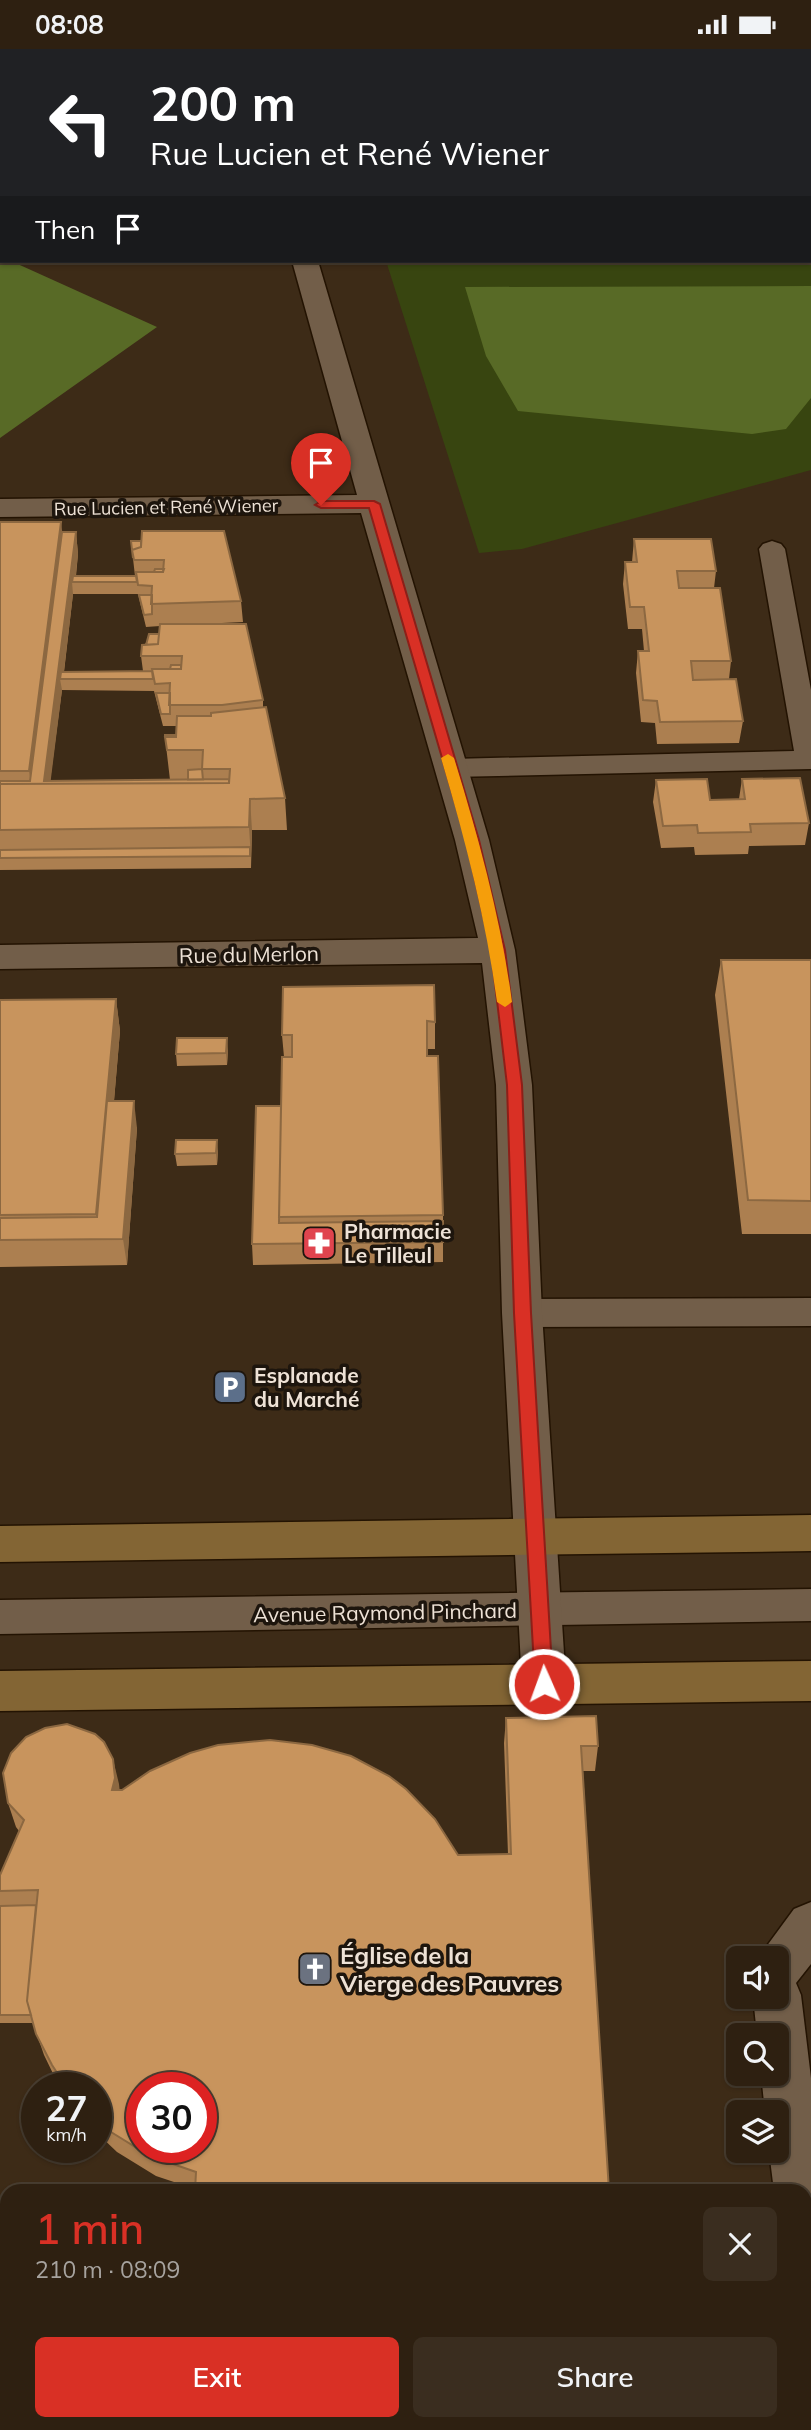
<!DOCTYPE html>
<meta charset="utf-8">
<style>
body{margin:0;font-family:Mulish,sans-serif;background:#3a2d1f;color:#f1f3f6;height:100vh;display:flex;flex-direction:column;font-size:26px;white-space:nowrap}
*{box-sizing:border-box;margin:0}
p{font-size:23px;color:#a7a39f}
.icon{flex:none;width:38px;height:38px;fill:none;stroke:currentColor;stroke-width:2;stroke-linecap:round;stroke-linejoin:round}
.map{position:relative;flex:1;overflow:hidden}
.side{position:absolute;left:0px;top:2135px;width:812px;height:247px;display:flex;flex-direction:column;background:#2e2011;border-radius:21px 21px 0 0;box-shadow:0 2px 5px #0004,0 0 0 2px #493e31}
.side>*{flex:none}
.banner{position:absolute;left:0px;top:0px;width:812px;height:214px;box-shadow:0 2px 5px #0004,0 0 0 2px #493e31;background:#202124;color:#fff;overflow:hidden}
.buttons{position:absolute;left:726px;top:1897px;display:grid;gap:14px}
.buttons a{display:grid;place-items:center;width:63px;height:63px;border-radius:10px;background:#2e2011;box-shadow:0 2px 5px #0004,0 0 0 2px #493e31;font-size:35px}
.speed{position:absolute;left:21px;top:2023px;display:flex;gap:14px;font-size:35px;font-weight:700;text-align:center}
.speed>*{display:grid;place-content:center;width:91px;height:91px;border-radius:50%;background:#2e2011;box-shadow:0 2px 5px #0004,0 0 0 2px #493e31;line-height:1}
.speed small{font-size:18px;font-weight:400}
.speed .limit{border:10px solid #d22;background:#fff;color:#111}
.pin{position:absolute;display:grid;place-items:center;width:60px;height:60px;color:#fff;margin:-72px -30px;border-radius:50% 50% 50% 0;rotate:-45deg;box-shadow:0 0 7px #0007}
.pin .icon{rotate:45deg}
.me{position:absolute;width:77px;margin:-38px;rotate:358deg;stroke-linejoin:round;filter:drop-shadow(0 0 5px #0008)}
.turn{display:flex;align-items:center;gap:24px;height:147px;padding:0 35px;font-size:32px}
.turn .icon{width:91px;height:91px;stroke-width:2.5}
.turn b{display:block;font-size:49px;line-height:60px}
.then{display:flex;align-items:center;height:66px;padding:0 35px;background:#0003;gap:14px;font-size:26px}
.round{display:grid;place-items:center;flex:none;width:74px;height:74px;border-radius:10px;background:#3a2d1f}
.summary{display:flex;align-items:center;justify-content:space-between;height:119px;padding:0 35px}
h1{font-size:42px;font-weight:600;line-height:52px;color:#d93025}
.cta{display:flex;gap:14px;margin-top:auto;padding:14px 35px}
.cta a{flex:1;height:80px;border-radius:10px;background:#d93025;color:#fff;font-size:28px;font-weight:600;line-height:80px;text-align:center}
.cta a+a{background:#3a2d1f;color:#f1f3f6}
.status{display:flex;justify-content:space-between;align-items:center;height:49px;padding:0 35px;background:#2e2011;direction:ltr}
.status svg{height:19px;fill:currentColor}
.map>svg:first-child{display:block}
.green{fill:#384510}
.forest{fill:#586a26}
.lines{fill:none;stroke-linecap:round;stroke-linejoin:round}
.lane-casing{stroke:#231302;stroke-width:3}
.street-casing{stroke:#231302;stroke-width:3}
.secondary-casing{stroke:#231302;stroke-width:3}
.lane{fill:#725e49;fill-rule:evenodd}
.street{fill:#725e49;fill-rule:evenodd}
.secondary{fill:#836534;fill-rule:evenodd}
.wall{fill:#ac7f50;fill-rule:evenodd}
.shaded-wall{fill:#8c6841}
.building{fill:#c8945d;stroke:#8c6841;stroke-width:2;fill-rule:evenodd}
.route{fill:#d93025;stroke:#8d1f18;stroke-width:2}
.slow{fill:#f59e0b}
.labels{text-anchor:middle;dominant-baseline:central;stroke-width:7;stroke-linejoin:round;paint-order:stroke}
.far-street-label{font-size:18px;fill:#eee2d6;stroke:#1d150d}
.street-label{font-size:21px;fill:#eee2d6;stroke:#1d150d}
.poi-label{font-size:21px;font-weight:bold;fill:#eee2d6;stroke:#1d150d;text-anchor:start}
.near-poi-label{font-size:24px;font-weight:bold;fill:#eee2d6;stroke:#1d150d;text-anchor:start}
</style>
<div class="status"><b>08:08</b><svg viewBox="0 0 49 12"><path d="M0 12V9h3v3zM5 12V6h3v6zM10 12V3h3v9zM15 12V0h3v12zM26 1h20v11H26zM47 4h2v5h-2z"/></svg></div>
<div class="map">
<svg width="811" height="2381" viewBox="0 0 811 2381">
<rect width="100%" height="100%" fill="#3d2b17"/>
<path class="green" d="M811,213V421L522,500L479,504L387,215Z"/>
<path class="forest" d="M0,207L2,212H11L157,278L0,389Z
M811,237V349L786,380L752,385L518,362L486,307L465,238Z"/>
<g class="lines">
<g class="lane-casing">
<path id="lane" d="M772,492L781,495L785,500L811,641V720L451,728L441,726L437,719L441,712L451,710L794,702L759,500L763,495Z
M811,1249V1277L522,1278L510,1274L505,1264L510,1254L522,1250Z
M811,1540V1572L0,1585V1551Z"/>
</g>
<g class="street-casing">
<path id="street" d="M233,0H257V2H234Z
M292,212H318L489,791L515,901L532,1036L542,1264L566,1635L560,1649L544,1655L528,1649L522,1635L502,1264L496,1036L482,914L0,920V896L478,889L455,791L361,464L0,468V450L357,446Z
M811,1853V1915L796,1934L801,1946L811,2029V2162L805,2165V2142H774L769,2102H777V2063H765L761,2025H777V1986H757L753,1948H777V1909H758L794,1860Z
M805,2174L811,2177V2281L805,2279Z"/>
</g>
<g class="secondary-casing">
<path id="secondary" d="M811,1466V1502L0,1513V1477Z
M811,1612V1652L0,1662V1622Z"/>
</g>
<use href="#lane" class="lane"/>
<use href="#street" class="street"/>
<use href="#secondary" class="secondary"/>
</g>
<path class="wall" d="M811,1V61H810V2Z
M810,106H811V164H810Z
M0,473L62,483H76L78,505L76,527H135L131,492L241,552L243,573L201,575L263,651V658L285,749L287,781H252L251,819L0,821ZM73,545H138L146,578L160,577L159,585L146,596L141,607L143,622L64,623ZM62,641L154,642L163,677H176V686L165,688L170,731L50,732Z
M634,490L716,522L714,539L731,612L729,630L743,672L739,694L657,695L655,674L641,673L636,624L638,602H644L642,580H628L623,535L625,513H632Z
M742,730L809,774L805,796L749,797L748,805L695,806L694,798L661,799L653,753L656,731L710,751L739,750Z
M721,911H811V1185H742L715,946Z
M283,938L435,973V1000H427L443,1166V1213L253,1216L252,1195L281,1057L284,1008L282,986Z
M116,950L120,982L114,1052L137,1079L127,1216L0,1218V951Z
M228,1001L227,1016L177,1017L176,1005Z
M218,1102L217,1116L177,1117L175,1105Z
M506,1669L598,1697L595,1722H583L609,2142L195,2140L156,2127L117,2103L96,2083V2039H60L44,2006L33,1974H0V1826L19,1782L16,1778L8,1754L119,1735V1741L458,1806L508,1805L504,1694Z"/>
<path class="shaded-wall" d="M61,473L65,505L33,745L29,722Z
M76,483L78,505L75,533H72L73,545L63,630H60L62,641L49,745L44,732Z
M250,750L252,781L251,810L249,778Z
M116,950L120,982L102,1190H101L96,1165Z
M227,989L228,1001L227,1016L226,1004Z
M134,1052L137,1079L127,1216L123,1190Z
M217,1091L218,1102L217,1116L216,1104Z
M113,1710L119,1735L121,1754L112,1741Z
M115,2375H122V2381H114Z"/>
<path class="building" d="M811,1V23H810V2H798Z
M810,112H811L810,136Z
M0,473H61L29,722H0Z
M142,482H224L241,552L151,555L152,537L138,536L136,523H163L164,511H134L132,501L141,498Z
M62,483H76L44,732L229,730V734L0,735V732H30Z
M634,490H711L716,522H677L679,539H720L731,612H691L693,631L736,630L743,672L660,673L657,652L643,651L638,602H649L644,558H630L625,513H637Z
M131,492H141V498L132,501L133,509Z
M155,520H164L163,523H154Z
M73,527H136L137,533H72Z
M139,546H152V565L144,566Z
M160,575H246L263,651L222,656H169L170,634L155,635L152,620H181L182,607H141L142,596L158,595Z
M149,585H159L158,595L146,596Z
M171,616H181V620H170Z
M152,622L153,630H60L61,623Z
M156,644H170V665H161Z
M266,658L285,749L250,750L249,778L0,781V735L229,734L230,720H202L203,701H167L165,688H176L177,667H211V664Z
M165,686H176V688H165Z
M202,720L203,731H188V721Z
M800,729L809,774L750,775L751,783L698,784L697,776L663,777L656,731L707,730L710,751L745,750L742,730Z
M250,798V807L0,809V801Z
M721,911H811V1152L748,1151Z
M434,936L435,973L427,972V1007H438L443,1166L279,1168L282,1008H292V986H282L283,938Z
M116,950L96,1165L0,1166V951Z
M177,989H227L226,1004L176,1005Z
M107,1052H134L123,1190L0,1191V1169L97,1168Z
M256,1057H281L279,1174L443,1172V1193L252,1195Z
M176,1091H217L216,1104L175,1105Z
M596,1667L598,1697H581L609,2142H195L196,2123L150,2107L111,2083L96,2069V2039H67L52,2016L36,1985L27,1952L38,1841L0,1842V1826L24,1771L8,1754L3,1724L11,1704L26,1688L45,1679L67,1675L95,1685L104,1693L113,1710L115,1729L112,1741H122L150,1722L190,1704L218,1696L270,1691L312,1696L351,1707L389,1727L406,1740L435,1770L458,1806L511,1805L506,1669ZM142,2039H201V2098H142Z
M36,1856L27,1952L31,1966H0V1857Z
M0,2164H7V2375H115L114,2381H0Z"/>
<path class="route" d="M374,452L380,455L479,791L505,901L522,1036L531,1264L553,1635L550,1641L544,1643L537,1641L535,1635L514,1264L507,1036L491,901L466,791L369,459H321L315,456L321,452Z"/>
<path class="slow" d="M448,705L454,709C479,790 501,870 512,953L505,958L497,953C486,870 465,790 441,709Z"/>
<defs>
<g id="pharmacy-square" transform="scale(1.75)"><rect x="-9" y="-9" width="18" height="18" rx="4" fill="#e0444e" stroke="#1d150d"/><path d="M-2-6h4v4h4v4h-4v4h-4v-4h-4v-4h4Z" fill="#fff"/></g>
<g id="parking-square" transform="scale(1.75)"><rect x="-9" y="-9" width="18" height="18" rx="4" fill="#5c6f8a" stroke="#1d150d"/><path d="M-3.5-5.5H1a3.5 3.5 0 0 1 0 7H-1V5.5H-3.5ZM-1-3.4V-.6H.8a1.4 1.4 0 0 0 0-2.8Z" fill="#fff"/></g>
<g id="church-square" transform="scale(1.75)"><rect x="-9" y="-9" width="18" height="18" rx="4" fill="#6b7280" stroke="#1d150d"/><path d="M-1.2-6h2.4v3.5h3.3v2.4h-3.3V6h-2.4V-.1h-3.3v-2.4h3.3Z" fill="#fff"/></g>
</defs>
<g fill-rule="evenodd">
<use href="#pharmacy-square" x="319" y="1194"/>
<use href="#parking-square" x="230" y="1338"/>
<use href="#church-square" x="315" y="1920"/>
</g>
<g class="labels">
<g class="far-street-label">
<text transform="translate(166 458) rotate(-1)">Rue Lucien et René Wiener</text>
</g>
<g class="street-label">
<text transform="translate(249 905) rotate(-1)">Rue du Merlon</text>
<text transform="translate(385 1563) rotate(-1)">Avenue Raymond Pinchard</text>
</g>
<g class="poi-label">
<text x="344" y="1182">Pharmacie<tspan x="344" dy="24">Le Tilleul</tspan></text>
<text x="254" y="1326">Esplanade<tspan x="254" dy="24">du Marché</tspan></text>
</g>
<g class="near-poi-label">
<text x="340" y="1906">Église de la<tspan x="340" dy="28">Vierge des Pauvres</tspan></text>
</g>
</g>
</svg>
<div class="buttons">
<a><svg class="icon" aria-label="sound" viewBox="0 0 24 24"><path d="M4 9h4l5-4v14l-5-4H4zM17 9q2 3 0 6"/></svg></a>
<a><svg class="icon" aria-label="search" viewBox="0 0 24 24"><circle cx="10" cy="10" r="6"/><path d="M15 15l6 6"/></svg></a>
<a><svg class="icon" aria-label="layers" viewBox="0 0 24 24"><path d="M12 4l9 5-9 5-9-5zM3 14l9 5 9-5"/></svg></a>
</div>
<div class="speed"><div>27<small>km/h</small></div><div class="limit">30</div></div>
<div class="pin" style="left:321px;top:456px;background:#d93025"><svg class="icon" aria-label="arrive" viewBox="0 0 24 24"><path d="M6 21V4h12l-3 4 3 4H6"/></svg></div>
<svg class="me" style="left:544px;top:1635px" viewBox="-20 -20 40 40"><circle r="17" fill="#d93025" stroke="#fff" stroke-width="3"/><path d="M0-11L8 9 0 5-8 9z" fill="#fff"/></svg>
<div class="banner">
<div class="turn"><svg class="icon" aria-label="left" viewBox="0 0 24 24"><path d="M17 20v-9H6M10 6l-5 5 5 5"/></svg><div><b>200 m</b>Rue Lucien et René Wiener</div></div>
<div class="then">Then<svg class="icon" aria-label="arrive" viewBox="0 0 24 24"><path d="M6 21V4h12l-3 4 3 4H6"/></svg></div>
</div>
<section class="side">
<div class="summary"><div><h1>1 min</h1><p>210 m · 08:09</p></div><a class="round"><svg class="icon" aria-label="close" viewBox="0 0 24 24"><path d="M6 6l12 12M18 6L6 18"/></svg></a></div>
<div class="cta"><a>Exit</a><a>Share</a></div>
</section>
</div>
